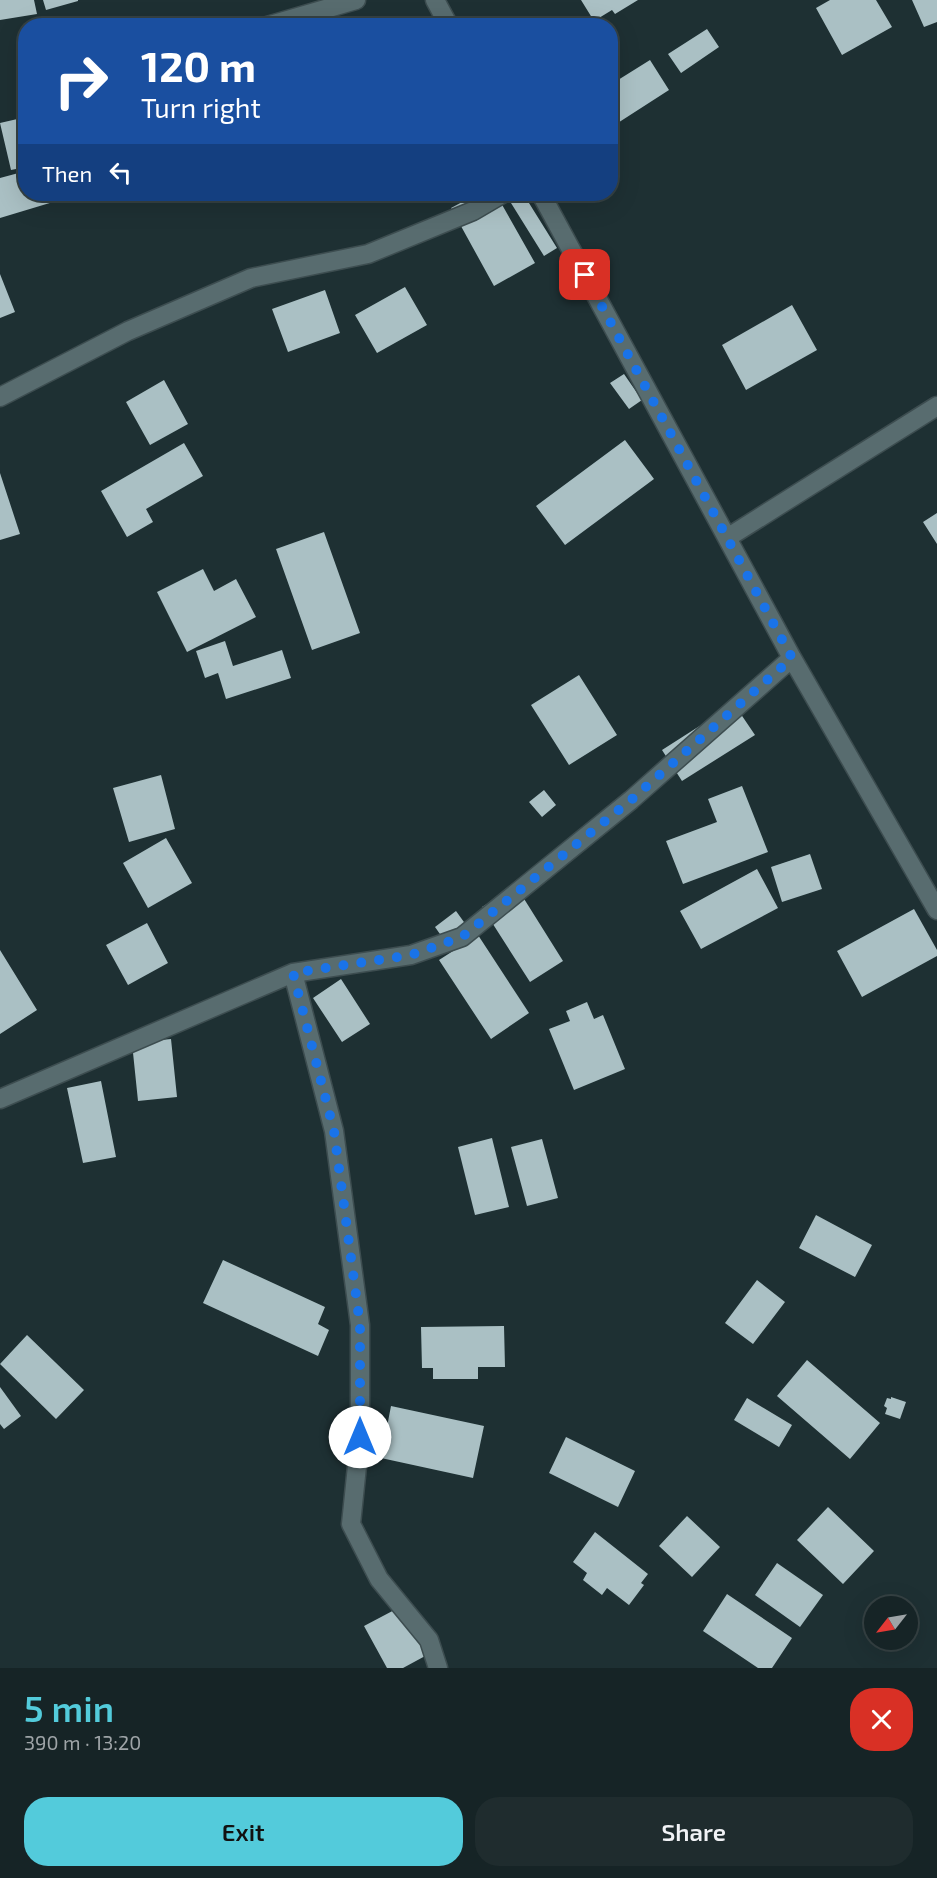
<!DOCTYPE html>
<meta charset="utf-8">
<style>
body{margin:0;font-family:"Exo 2",sans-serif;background:#1f2c2e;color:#f1f3f6;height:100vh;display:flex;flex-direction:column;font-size:22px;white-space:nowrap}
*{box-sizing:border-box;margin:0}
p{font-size:20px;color:#9ea4a7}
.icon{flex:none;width:33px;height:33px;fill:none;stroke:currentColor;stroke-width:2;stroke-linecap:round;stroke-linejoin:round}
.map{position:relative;height:1668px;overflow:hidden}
.details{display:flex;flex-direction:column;background:#162426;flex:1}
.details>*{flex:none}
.guide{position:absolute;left:18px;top:18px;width:600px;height:183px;border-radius:24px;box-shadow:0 6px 24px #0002,0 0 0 2px #354143;background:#1a4fa0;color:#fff;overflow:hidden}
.needle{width:39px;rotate:239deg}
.tools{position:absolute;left:864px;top:1596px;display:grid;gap:12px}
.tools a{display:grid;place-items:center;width:54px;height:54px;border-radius:50%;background:#162426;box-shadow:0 6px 24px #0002,0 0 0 2px #354143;font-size:30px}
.pin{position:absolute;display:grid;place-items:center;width:51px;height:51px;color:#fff;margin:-26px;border-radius:12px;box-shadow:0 3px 9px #0006}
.me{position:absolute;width:66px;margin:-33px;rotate:0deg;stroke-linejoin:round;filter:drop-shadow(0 0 4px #0008)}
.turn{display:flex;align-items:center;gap:21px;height:126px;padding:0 24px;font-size:27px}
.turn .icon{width:78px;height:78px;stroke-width:2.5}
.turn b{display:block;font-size:42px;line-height:51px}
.then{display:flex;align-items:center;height:57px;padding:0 24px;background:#0003;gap:12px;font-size:22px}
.round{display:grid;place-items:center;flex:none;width:63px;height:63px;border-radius:24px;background:#1f2c2e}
.headline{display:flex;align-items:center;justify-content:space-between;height:102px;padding:0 24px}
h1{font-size:36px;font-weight:600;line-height:45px;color:#53cbdb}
.button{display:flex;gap:12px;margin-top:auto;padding:12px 24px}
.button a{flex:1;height:69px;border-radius:24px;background:#53cbdb;color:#111;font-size:24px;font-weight:600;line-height:69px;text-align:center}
.button a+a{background:#1f2c2e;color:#f1f3f6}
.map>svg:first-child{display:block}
.building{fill:#aac0c4}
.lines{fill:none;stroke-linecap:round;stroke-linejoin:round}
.minor-casing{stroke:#3d4d50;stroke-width:21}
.minor{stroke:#586c6f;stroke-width:18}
.route{stroke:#1a73e8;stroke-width:10;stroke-dasharray:0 18}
</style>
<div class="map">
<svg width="937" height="1668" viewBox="0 0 937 1668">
<rect width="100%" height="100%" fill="#1e3033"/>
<path class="building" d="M0,0H34L37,14L0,20Z
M43,0H78V1L46,10Z
M581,0H638L615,14L612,10L594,21Z
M830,0H876L892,27L842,55L816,8Z
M912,0H937V22L924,27Z
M707,29L719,47L681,73L668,54Z
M650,60L669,90L610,128V85Z
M26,117V167L11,170L0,123Z
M26,171V194H61L63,199L0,218V178Z
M477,194H496L535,263L494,286L451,208Z
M524,195L557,248L544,256L511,203Z
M0,274L15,312L0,318Z
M405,287L427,325L377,353L355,315Z
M325,290L340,333L288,352L272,309Z
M792,305L817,350L746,390L722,345Z
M624,374L642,400L629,409L610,383Z
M164,380L188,424L150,445L126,402Z
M625,440L654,479L565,545L536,506Z
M184,443L203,476L146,509L153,522L127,537L101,491Z
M0,473L20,534L0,540Z
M937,513V544L923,522Z
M324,532L360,633L312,650L276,549Z
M203,569L214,591L236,579L256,617L187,652L157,592Z
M225,641L233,666L282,650L291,678L226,699L218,673L205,678L196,651Z
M579,675L617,735L569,765L531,705Z
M734,704L755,735L682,781L662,750Z
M161,775L175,829L129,842L113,788Z
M742,786L768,852L683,884L666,841L717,822L708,799Z
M544,790L556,805L542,817L529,802Z
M166,838L192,883L148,908L123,863Z
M810,854L822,889L782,902L771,867Z
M757,869L778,908L701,949L680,911Z
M516,886L563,961L530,982L482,907Z
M914,909L937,950V956L862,997L837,951Z
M456,911L469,929L447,944L435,927Z
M147,923L168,963L128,985L106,945Z
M478,935L529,1013L491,1039L439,960Z
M0,950L37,1010L0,1034Z
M341,979L370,1024L342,1042L313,998Z
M587,1002L594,1019L603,1015L625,1069L574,1090L549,1029L570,1021L566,1011Z
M171,1039L177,1097L138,1101L132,1043Z
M101,1081L116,1157L83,1163L67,1088Z
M492,1138L509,1207L475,1215L458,1147Z
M542,1139L558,1198L527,1206L511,1147Z
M816,1215L872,1245L855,1277L799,1248Z
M223,1260L325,1307L318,1324L329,1330L318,1356L203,1303Z
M757,1280L785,1302L753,1344L725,1323Z
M504,1326L505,1367H478V1379H433V1368H422L421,1327Z
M27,1335L84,1390L56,1419L0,1364Z
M807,1360L880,1423L850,1459L777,1396Z
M0,1387L21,1416L4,1429L0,1424Z
M891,1397L906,1402L900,1419L885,1414L887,1408L884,1406L887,1398L891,1399Z
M747,1398L792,1425L779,1447L734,1420Z
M391,1406L484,1426L473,1478L381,1458Z
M566,1437L635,1471L618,1507L549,1473Z
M828,1507L874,1551L843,1584L797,1540Z
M687,1516L720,1547L692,1577L659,1546Z
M595,1532L648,1574L641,1583L644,1585L629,1605L607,1588L602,1595L583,1580L587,1573L573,1562Z
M777,1563L823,1595L800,1627L755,1595Z
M727,1594L792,1638L772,1668H758L703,1631Z
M400,1607L427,1655L403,1668H387L364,1626Z"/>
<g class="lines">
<g class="minor-casing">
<path id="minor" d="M435,0L449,26
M267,26L356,0
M541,194L792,658L937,910
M0,397L128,331L251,278L368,254L473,211L502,194
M727,538L937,406
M293,973L334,1131L360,1325V1437L351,1524L379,1579L429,1640L438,1668
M0,1099L293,973L411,955L462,937L631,800L792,658"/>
</g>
<use href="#minor" class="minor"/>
</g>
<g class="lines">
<path class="route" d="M360,1437V1325L334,1131L293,973L411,955L462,937L631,800L792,658L585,275"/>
</g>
</svg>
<div class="tools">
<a><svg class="needle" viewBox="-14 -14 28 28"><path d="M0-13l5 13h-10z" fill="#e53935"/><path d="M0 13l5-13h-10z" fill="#9ea4a7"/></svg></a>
</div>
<div class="pin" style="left:585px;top:275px;background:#d93025"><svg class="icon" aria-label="arrive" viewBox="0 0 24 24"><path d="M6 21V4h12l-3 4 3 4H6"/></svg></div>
<svg class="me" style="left:360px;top:1437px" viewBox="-20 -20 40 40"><circle r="19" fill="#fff"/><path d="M0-13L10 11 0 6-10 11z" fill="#1a73e8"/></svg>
<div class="guide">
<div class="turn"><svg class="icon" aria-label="right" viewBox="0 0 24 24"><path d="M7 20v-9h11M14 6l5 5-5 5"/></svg><div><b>120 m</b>Turn right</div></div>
<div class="then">Then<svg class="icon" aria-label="left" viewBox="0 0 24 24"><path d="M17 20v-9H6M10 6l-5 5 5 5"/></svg></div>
</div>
</div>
<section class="details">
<div class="headline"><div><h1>5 min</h1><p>390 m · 13:20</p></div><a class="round" style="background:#d93025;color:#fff"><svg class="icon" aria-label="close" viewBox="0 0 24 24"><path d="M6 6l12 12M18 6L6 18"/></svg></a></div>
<div class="button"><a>Exit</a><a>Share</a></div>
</section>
